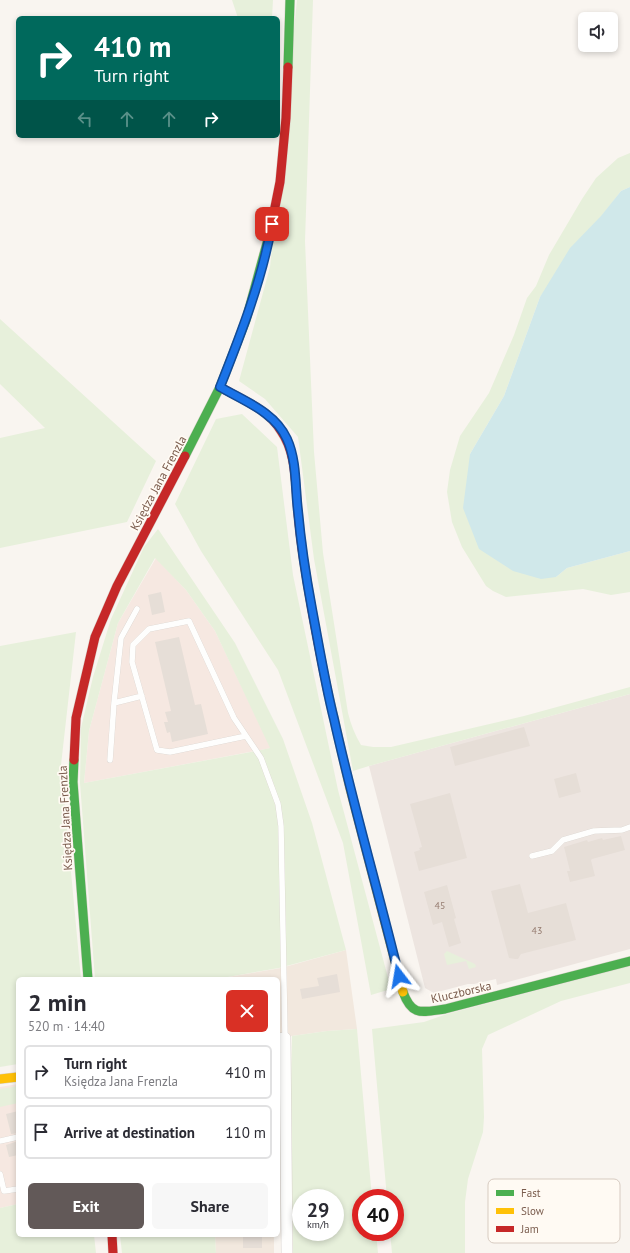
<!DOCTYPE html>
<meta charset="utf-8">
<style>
body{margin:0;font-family:"PT Sans",sans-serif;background:#f7f7f7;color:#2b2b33;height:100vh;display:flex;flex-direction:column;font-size:15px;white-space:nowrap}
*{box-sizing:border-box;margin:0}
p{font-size:13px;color:#7c7c81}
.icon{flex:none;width:22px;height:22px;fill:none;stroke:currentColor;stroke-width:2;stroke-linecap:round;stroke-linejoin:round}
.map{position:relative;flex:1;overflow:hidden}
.details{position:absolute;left:16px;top:977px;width:264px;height:260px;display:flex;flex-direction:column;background:#fff;border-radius:6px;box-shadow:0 2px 6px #0003}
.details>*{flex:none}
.hud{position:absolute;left:16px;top:16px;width:264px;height:122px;border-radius:6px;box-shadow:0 2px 6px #0003;background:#00695c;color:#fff;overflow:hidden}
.buttons{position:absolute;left:578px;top:12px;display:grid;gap:8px}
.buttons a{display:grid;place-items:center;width:40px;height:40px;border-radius:6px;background:#fff;box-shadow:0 2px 6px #0003;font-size:20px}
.speed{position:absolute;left:292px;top:1189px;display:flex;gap:8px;font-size:20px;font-weight:700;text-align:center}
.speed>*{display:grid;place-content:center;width:52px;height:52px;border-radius:50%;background:#fff;box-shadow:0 2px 6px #0003;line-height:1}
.speed small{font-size:10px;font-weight:400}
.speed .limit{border:6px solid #d22;background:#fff;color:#111}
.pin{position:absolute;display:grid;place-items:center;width:34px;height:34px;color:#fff;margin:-17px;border-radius:8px;box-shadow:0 2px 6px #0006}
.me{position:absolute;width:44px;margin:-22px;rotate:346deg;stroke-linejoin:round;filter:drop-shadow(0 0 3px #0008)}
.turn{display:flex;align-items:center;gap:14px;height:84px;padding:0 12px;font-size:18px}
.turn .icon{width:52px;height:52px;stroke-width:2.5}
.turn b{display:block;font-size:28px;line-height:34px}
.lanes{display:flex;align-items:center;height:38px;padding:0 12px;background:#0003;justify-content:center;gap:20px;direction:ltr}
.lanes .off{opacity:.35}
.round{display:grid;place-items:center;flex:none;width:42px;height:42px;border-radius:6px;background:#f7f7f7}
.head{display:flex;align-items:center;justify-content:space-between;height:68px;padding:0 12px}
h1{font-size:24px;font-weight:700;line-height:30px}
.primary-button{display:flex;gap:8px;margin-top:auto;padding:8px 12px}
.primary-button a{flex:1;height:46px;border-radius:6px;background:#625958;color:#fff;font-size:16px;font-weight:700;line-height:46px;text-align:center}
.primary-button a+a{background:#f7f7f7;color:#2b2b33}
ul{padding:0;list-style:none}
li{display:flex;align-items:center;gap:12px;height:54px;margin:0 8px 6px;padding:0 4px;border:2px solid #e1e1e2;border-radius:6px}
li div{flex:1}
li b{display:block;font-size:15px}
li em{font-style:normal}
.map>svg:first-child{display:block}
.residential{fill:#f2e8de}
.commercial{fill:#f6e8e1}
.industrial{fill:#ede5e0}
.green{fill:#e7f0db;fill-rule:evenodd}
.water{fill:#d0e8ea}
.building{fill:#e6ded7}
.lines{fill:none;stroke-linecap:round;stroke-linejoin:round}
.lane-casing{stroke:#d7d1cb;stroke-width:6}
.street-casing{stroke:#d7d1cb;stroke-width:12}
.fast-casing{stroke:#d9d2cb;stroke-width:10}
.slow-casing{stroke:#d9d2cb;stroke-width:10}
.jam-casing{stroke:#d9d2cb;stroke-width:10}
.lane{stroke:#fefefd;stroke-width:5.5}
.street{stroke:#fefefd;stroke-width:11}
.fast{stroke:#4caf50;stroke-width:9}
.slow{stroke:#ffc107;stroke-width:9}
.jam{stroke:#c62828;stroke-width:9}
.route-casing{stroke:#114b97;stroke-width:10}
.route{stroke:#1a73e8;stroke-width:7}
.labels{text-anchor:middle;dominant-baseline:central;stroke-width:3.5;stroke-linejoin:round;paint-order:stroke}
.number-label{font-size:10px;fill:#977e72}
.street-label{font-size:12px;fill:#7a5c4d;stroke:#fffaf3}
.key{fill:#fffaf3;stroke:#d7cbc1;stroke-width:1}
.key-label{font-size:11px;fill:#7a5c4d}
</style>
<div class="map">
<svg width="630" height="1253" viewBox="0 0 630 1253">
<rect width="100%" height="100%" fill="#f9f5f0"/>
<path class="residential" d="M346,950L357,1029L327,1031L292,1036L281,1034L278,1120V979H216L281,968Z
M215,1235H274V1253H216Z"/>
<path class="commercial" d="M156,558L186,590L215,631L271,748L84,783L89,731L118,623Z
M18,1084V1204L0,1208V1087Z"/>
<path class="industrial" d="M630,694V949L497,985L496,979L474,984H468L434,993L425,988L369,766Z"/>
<path class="green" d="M232,0H273L272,18H238Z
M297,0H313L305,241L314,452L323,553L348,713C351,725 355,735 361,745L373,747H391L524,716L630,687V694L369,766L353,771L314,559L298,437L265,399L239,381L270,267Z
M630,153V187L621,191L540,297L504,396L470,454L556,577L567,568L630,551V592L611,595L583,589L506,597L493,591L486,586L462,547L452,522L447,492L450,470L460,436L489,393L514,335L527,298L536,286L549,255L582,199L596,178L618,158Z
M0,319L156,461L127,522L0,548V438L45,428L0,384Z
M242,414L277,447L293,575L338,790L391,989L371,995L343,843L278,670L201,551L175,504L216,419Z
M158,529L235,643L283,739L312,823L346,950L279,968L216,979H95L80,783L81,728L93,677L111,619L144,547ZM155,558L186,590L215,631L270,748L256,751L84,783L89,731L118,623Z
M76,632L61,765L81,979H18V1064L0,1067V646Z
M447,951L475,964L476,967L469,969L466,961L447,965L444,954Z
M630,966V983L561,1001L488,1035L482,1049L484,1117L483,1132L468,1179L465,1202V1253H392L390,1232H395V1198H387L372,1029L424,1022L447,1014Z
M357,1029L372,1198H361V1232H376L378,1253H291L290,1145L292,1036L327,1031ZM301,1198H335V1232H301Z
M18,1086V1103L0,1107V1089Z
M18,1204V1235H94L96,1253H0V1208Z
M120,1235H215L216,1253H122Z"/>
<path class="water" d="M630,187V551L567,568L556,577L541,579L513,571L479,549L463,508L470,454L504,396L540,297L570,248L601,216L621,191Z"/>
<path class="building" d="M161,592L165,612L152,615L148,595Z
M179,637L195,705L201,704L208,734L172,742L170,732L167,733L164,722H168L165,712L171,711L155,642Z
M524,727L530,746L455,766L450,747Z
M576,773L581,792L559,798L554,779Z
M450,793L467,858L419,871L414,852L420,850L419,848L422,847L410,804Z
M621,836L625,850L592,859L591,860L595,876L570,882L567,871H570L564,847L587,840L588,842L602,838L603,840Z
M520,884L528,913L566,903L576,940L521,954L518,959H515L509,958L491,891Z
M447,885L456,918L454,919L461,943L449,947L442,922L433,925L424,892Z
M337,974L340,992L302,999L300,989L319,986L317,978Z
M18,1111V1133L11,1134L6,1114Z
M18,1141V1155L9,1157L6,1145Z
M243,1235H262V1248H243Z"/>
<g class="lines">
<g class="lane-casing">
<path id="lane" d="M114,703L142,696
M246,736L170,752L157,750L132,662L133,645L149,629L189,621L234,718L261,758L278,804L281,826L285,1038
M110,760L114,703L121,638L137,609
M532,856L552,851L563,840L594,831L622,830L630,827
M0,1141L18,1137
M0,1174L4,1191L18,1189"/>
</g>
<g class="street-casing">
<path id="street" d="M278,1039L285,1038L287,1253"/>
</g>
<g class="fast-casing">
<path id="fast" d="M288,67L290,0
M185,456L220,387L246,320L270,232
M74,760L73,782L88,979
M403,992C412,1017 422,1012 445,1009L630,961"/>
</g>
<g class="slow-casing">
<path id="slow" d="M328,693L350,788L403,992
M0,1079L18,1077"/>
</g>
<g class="jam-casing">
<path id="jam" d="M270,232L280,182L286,118L288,67
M220,387C241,399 268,409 281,431C295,451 295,477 297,501C298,517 300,533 302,549C309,597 318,645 328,693
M74,760L76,718L95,637L117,586L185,456
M112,1235L113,1253"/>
</g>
<use href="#lane" class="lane"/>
<use href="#street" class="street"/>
<use href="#fast" class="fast"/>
<use href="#slow" class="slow"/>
<use href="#jam" class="jam"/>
</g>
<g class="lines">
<g class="route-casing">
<path id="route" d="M272,224C262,280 241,334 220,387C244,401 275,412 287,439C297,461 295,488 298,511C301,544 306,577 312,609C319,646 325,683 334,719C353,805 378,890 399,976"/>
</g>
<use href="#route" class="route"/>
</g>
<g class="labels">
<g class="number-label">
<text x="440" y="905">45</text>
<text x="537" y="930">43</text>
</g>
<g class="street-label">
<text transform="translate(158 483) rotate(-62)">Księdza Jana Frenzla</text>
<text transform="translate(65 818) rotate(-93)">Księdza Jana Frenzla</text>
<text transform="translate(461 992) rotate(-13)">Kluczborska</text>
</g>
</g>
<rect x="488" y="1179" width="132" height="64" rx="6" class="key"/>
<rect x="496" y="1190" width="18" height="6" fill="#4caf50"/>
<rect x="496" y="1208" width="18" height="6" fill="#ffc107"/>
<rect x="496" y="1226" width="18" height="6" fill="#c62828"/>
<g class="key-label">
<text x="521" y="1197">Fast</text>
<text x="521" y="1215">Slow</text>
<text x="521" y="1233">Jam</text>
</g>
</svg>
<div class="buttons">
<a><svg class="icon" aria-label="sound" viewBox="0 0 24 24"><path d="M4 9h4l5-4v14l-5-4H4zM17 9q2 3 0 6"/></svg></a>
</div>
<div class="speed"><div>29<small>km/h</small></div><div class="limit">40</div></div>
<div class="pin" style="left:272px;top:224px;background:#d93025"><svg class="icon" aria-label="arrive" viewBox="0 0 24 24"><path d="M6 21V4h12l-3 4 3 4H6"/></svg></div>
<svg class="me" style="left:399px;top:976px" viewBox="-20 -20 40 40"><path d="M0-17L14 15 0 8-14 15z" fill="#1a73e8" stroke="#fff" stroke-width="4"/></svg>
<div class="hud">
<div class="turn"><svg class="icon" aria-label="right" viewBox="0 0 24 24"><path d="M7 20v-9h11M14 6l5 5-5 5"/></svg><div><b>410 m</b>Turn right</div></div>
<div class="lanes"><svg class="icon off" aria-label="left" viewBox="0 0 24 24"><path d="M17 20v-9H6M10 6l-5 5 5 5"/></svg><svg class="icon off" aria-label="ahead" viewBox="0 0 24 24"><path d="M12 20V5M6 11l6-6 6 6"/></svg><svg class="icon off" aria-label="ahead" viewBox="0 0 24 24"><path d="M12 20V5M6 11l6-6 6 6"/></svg><svg class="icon" aria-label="right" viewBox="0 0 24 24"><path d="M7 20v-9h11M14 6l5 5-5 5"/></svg></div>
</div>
<section class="details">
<div class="head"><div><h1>2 min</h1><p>520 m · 14:40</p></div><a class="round" style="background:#d93025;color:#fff"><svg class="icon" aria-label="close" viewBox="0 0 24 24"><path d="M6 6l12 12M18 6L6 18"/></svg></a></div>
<ul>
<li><svg class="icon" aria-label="right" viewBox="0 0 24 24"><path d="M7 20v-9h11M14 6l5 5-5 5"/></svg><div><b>Turn right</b><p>Księdza Jana Frenzla</p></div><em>410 m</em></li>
<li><svg class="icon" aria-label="arrive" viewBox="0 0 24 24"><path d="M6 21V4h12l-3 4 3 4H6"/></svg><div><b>Arrive at destination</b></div><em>110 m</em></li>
</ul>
<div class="primary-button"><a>Exit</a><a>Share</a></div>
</section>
</div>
